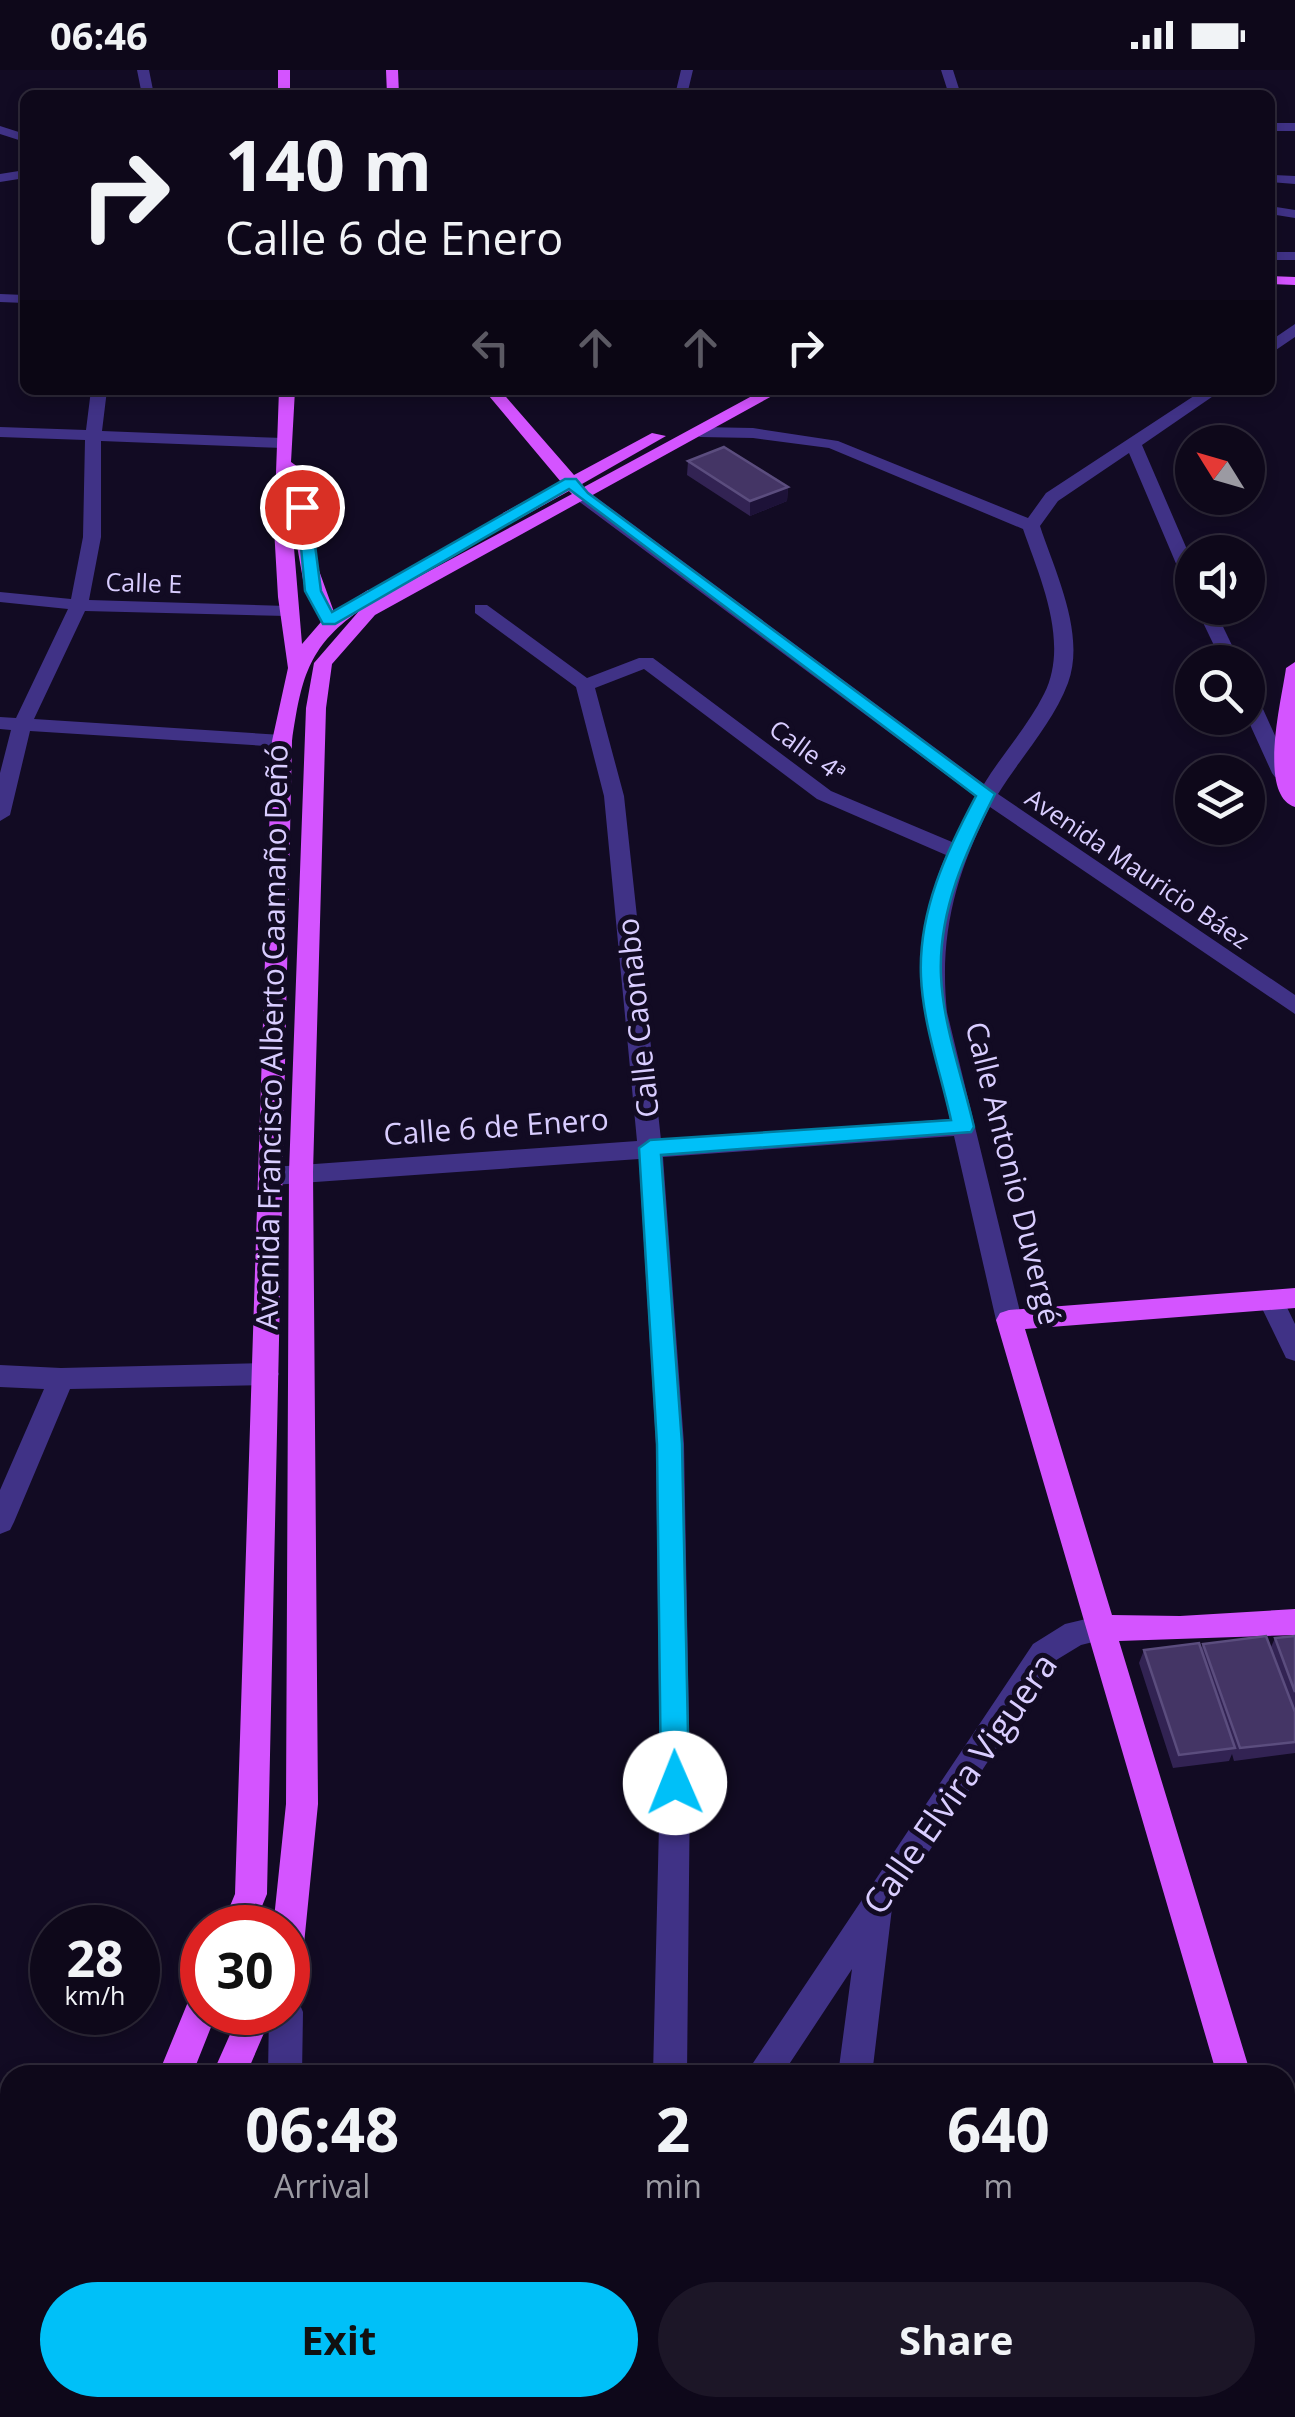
<!DOCTYPE html>
<meta charset="utf-8">
<style>
body{margin:0;font-family:"Open Sans",sans-serif;background:#1c1627;color:#f1f3f6;height:100vh;display:flex;flex-direction:column;font-size:38px;white-space:nowrap}
*{box-sizing:border-box;margin:0}
p{font-size:32px;color:#9b9aa2}
.icon{flex:none;width:55px;height:55px;fill:none;stroke:currentColor;stroke-width:2;stroke-linecap:round;stroke-linejoin:round}
.map{position:relative;flex:1;overflow:hidden}
.drawer{position:absolute;left:0px;top:1995px;width:1295px;height:352px;display:flex;flex-direction:column;background:#0e081a;border-radius:30px 30px 0 0;box-shadow:0 5px 15px #0003,0 0 0 2px #2e2939}
.drawer>*{flex:none}
.top-card{position:absolute;left:20px;top:20px;width:1255px;height:305px;border-radius:15px;box-shadow:0 5px 15px #0003,0 0 0 2px #2e2939;background:#0e081a;color:#f1f3f6;overflow:hidden}
.needle{width:65px;rotate:307deg}
.tools{position:absolute;left:1175px;top:355px;display:grid;gap:20px}
.tools a{display:grid;place-items:center;width:90px;height:90px;border-radius:50%;background:#0e081a;box-shadow:0 5px 15px #0003,0 0 0 2px #2e2939;font-size:50px}
.speed{position:absolute;left:30px;top:1835px;display:flex;gap:20px;font-size:50px;font-weight:700;text-align:center}
.speed>*{display:grid;place-content:center;width:130px;height:130px;border-radius:50%;background:#0e081a;box-shadow:0 5px 15px #0003,0 0 0 2px #2e2939;line-height:1}
.speed small{font-size:25px;font-weight:400}
.speed .limit{border:15px solid #d22;background:#fff;color:#111}
.pin{position:absolute;display:grid;place-items:center;width:85px;height:85px;color:#fff;margin:-42px;border:5px solid #fff;border-radius:50%;box-shadow:0 2px 10px #0007}
.me{position:absolute;width:110px;margin:-55px;rotate:359deg;stroke-linejoin:round;filter:drop-shadow(0 0 8px #0008)}
.turn{display:flex;align-items:center;gap:35px;height:210px;padding:0 40px;font-size:45px}
.turn .icon{width:130px;height:130px;stroke-width:2.5}
.turn b{display:block;font-size:70px;line-height:85px}
.lanes{display:flex;align-items:center;height:95px;padding:0 40px;background:#0003;justify-content:center;gap:50px;direction:ltr}
.lanes .off{opacity:.35}
.eta{display:flex;justify-content:space-evenly;align-items:center;height:170px;text-align:center}
.eta b{font-size:60px;font-weight:700;line-height:70px}
.cta{display:flex;gap:20px;margin-top:auto;padding:20px 40px}
.cta a{flex:1;height:115px;border-radius:60px;background:#00c0f8;color:#111;font-size:40px;font-weight:700;line-height:115px;text-align:center}
.cta a+a{background:#1c1627;color:#f1f3f6}
.status{display:flex;justify-content:space-between;align-items:center;height:70px;padding:0 50px;background:#0e081a;direction:ltr}
.status svg{height:28px;fill:currentColor}
.map>svg:first-child{display:block}
.lines{fill:none;stroke-linecap:round;stroke-linejoin:round}
.minor{fill:#403286;fill-rule:evenodd}
.major{fill:#d454ff;fill-rule:evenodd}
.wall{fill:#322353}
.shaded-wall{fill:#1d1238}
.building{fill:#443565;stroke:#5b4d7e;stroke-width:2.5}
.route{fill:#00c0f8;stroke:#007da1;stroke-width:2.5}
.labels{text-anchor:middle;dominant-baseline:central;stroke-width:10;stroke-linejoin:round;paint-order:stroke}
.far-street-label{font-size:25px;fill:#d9cdff;stroke:#120b23}
.street-label{font-size:30px;fill:#d9cdff;stroke:#120b23}
.near-street-label{font-size:35px;fill:#d9cdff;stroke:#120b23}
</style>
<div class="status"><b>06:46</b><svg viewBox="0 0 49 12"><path d="M0 12V9h3v3zM5 12V6h3v6zM10 12V3h3v9zM15 12V0h3v12zM26 1h20v11H26zM47 4h2v5h-2z"/></svg></div>
<div class="map">
<svg width="1295" height="2347" viewBox="0 0 1295 2347">
<rect width="100%" height="100%" fill="#120b23"/>
<g class="lines">
<path class="minor" d="M137,0H149L154,25H142Z
M681,0H693L687,25H675Z
M941,0H953L961,25H949Z
M1270,53H1295V61H1270Z
M0,56L25,64V72L0,64Z
M25,100V108L0,112V104Z
M1274,105L1295,106V114L1270,112Z
M1270,136L1295,140V148L1270,144Z
M1270,182H1295V190H1270Z
M0,224L25,225V233L0,232Z
M1295,254V267L1270,284V271Z
M91,320H107L102,361L283,368L291,373L283,378L101,371V467L89,530L287,536L296,541L287,546L85,541L34,649L282,665L292,671L282,677L30,661L10,745L0,751V703L11,660L0,659V647L16,648L68,539L0,532V522L71,529L83,467L85,370L0,367V357L86,360Z
M1203,320H1222L1142,375L1192,491V515L1183,510L1129,383L1058,431L1040,456C1055,502 1086,564 1068,613C1053,653 1020,688 998,724L1295,925V944L990,737C955,805 939,866 947,942L1022,1250L1018,1257H1000L996,1250L954,1066L663,1087L684,1374L690,1713L687,2005H653L660,1713L656,1374L639,1089L273,1115L261,1106L273,1097L637,1071L604,726L576,617L475,543V535H487L587,608L639,588H653L831,721L952,772L976,727L577,430V422H589L984,714C1003,683 1028,656 1044,624C1070,573 1040,508 1023,459L829,378L753,368L700,367L692,362L700,357L753,358L838,371L1028,448L1046,423ZM644,599L817,729L946,785C906,875 929,958 950,1049L661,1070L624,726L595,618Z
M1196,538H1214L1240,592H1222Z
M1248,622L1258,628L1292,703L1289,707H1275L1272,703L1247,648Z
M1271,1220L1280,1223L1295,1254V1291L1286,1288L1258,1230L1262,1223Z
M266,1293L275,1297L279,1304L275,1311L266,1315L70,1319L14,1452L10,1460L0,1464V1420L44,1319L0,1317V1295L61,1298Z
M1103,1545L1113,1549L1118,1558L1113,1567L1081,1575L1053,1592L892,1838L872,2005H838L852,1899L782,2005H745L1033,1574L1065,1554Z
M288,1856L300,1861C306,1877 306,1894 300,1910L288,1915L284,1858Z
M288,1926L298,1930L303,1942L302,2005H268L269,1942H288Z
M0,2293L10,2296V2334L0,2331Z
M252,2338H290V2347H252Z
M657,2338H695V2347H657Z
M920,2338H959L963,2347H924Z"/>
<path class="major" d="M278,0H290V25H278Z
M386,0H398L399,25H387Z
M1270,206L1295,207V215L1270,214Z
M279,320H295L291,392L298,397L317,495L334,542L368,520H380L381,527L572,424L569,421L515,451H503V443L561,412L484,320H500L574,405L652,363L666,366L582,414L584,417L763,320H783L375,545L332,594L326,638L313,1102L318,1734L304,1874L300,1885L288,1890V1858H273L286,1734L289,1102L306,638L314,593L359,541C307,577 301,611 292,671L267,1824L253,1858H221L235,1824L272,671L288,598L278,527L274,458ZM291,442L304,515L321,552L302,574Z
M1295,592V737C1257,725 1282,629 1286,598Z
M1295,1218V1238L1025,1259L1112,1545L1180,1546L1295,1539V1565L1119,1571L1251,2005H1217L996,1250L1000,1243L1009,1240Z
M202,1922V1942H217L192,2005H158L190,1927Z
M240,1942H273L246,2005H212Z
M1285,2160L1295,2164V2230L1285,2226Z
M10,2237V2283L0,2287V2241Z
M15,2338H55L51,2347H11Z"/>
</g>
<path class="wall" d="M688,391L788,417L787,431L750,446L687,405Z
M1295,1566V1683L1234,1691L1232,1684L1229,1691L1173,1698L1139,1593L1144,1580H1201L1203,1574L1271,1577L1275,1568Z"/>
<path class="shaded-wall" d="M788,417L787,431L750,446V431Z"/>
<path class="building" d="M724,377L788,417L750,431L688,391Z
M1266,1566L1295,1642V1672L1240,1678L1203,1574Z
M1295,1566V1622L1275,1568Z
M1199,1573L1235,1678L1179,1685L1144,1580Z"/>
<path class="route" d="M565,409H576L588,423L995,724C966,781 938,841 941,906C943,955 963,1009 974,1057L971,1062L661,1085L682,1374L689,1713L685,1722L675,1726L665,1722L661,1713L657,1374L639,1078L650,1070L951,1050C941,1004 923,954 921,907C918,842 946,782 976,726L569,419L335,554H323L305,521L297,433L310,437L321,521L332,542Z"/>
<g class="labels">
<g class="far-street-label">
<text transform="translate(144 512) rotate(2)">Calle E</text>
<text transform="translate(808 680) rotate(36)">Calle 4ª</text>
<text transform="translate(1138 798) rotate(34)">Avenida Mauricio Báez</text>
</g>
<g class="street-label">
<text transform="translate(637 948) rotate(-96)">Calle Caonabo</text>
<text transform="translate(271 967) rotate(-89)">Avenida Francisco Alberto Caamaño Deñó</text>
<text transform="translate(496 1056) rotate(-4)">Calle 6 de Enero</text>
<text transform="translate(1014 1103) rotate(76)">Calle Antonio Duvergé</text>
</g>
<g class="near-street-label">
<text transform="translate(959 1713) rotate(-55)">Calle Elvira Viguera</text>
</g>
</g>
</svg>
<div class="tools">
<a><svg class="needle" viewBox="-14 -14 28 28"><path d="M0-13l5 13h-10z" fill="#e53935"/><path d="M0 13l5-13h-10z" fill="#9b9aa2"/></svg></a>
<a><svg class="icon" aria-label="sound" viewBox="0 0 24 24"><path d="M4 9h4l5-4v14l-5-4H4zM17 9q2 3 0 6"/></svg></a>
<a><svg class="icon" aria-label="search" viewBox="0 0 24 24"><circle cx="10" cy="10" r="6"/><path d="M15 15l6 6"/></svg></a>
<a><svg class="icon" aria-label="layers" viewBox="0 0 24 24"><path d="M12 4l9 5-9 5-9-5zM3 14l9 5 9-5"/></svg></a>
</div>
<div class="speed"><div>28<small>km/h</small></div><div class="limit">30</div></div>
<div class="pin" style="left:302px;top:437px;background:#d93025"><svg class="icon" aria-label="arrive" viewBox="0 0 24 24"><path d="M6 21V4h12l-3 4 3 4H6"/></svg></div>
<svg class="me" style="left:675px;top:1713px" viewBox="-20 -20 40 40"><circle r="19" fill="#fff"/><path d="M0-13L10 11 0 6-10 11z" fill="#00c0f8"/></svg>
<div class="top-card">
<div class="turn"><svg class="icon" aria-label="right" viewBox="0 0 24 24"><path d="M7 20v-9h11M14 6l5 5-5 5"/></svg><div><b>140 m</b>Calle 6 de Enero</div></div>
<div class="lanes"><svg class="icon off" aria-label="left" viewBox="0 0 24 24"><path d="M17 20v-9H6M10 6l-5 5 5 5"/></svg><svg class="icon off" aria-label="ahead" viewBox="0 0 24 24"><path d="M12 20V5M6 11l6-6 6 6"/></svg><svg class="icon off" aria-label="ahead" viewBox="0 0 24 24"><path d="M12 20V5M6 11l6-6 6 6"/></svg><svg class="icon" aria-label="right" viewBox="0 0 24 24"><path d="M7 20v-9h11M14 6l5 5-5 5"/></svg></div>
</div>
<section class="drawer">
<div class="eta">
<div><b>06:48</b><p>Arrival</p></div>
<div><b>2</b><p>min</p></div>
<div><b>640</b><p>m</p></div>
</div>
<div class="cta"><a>Exit</a><a>Share</a></div>
</section>
</div>
